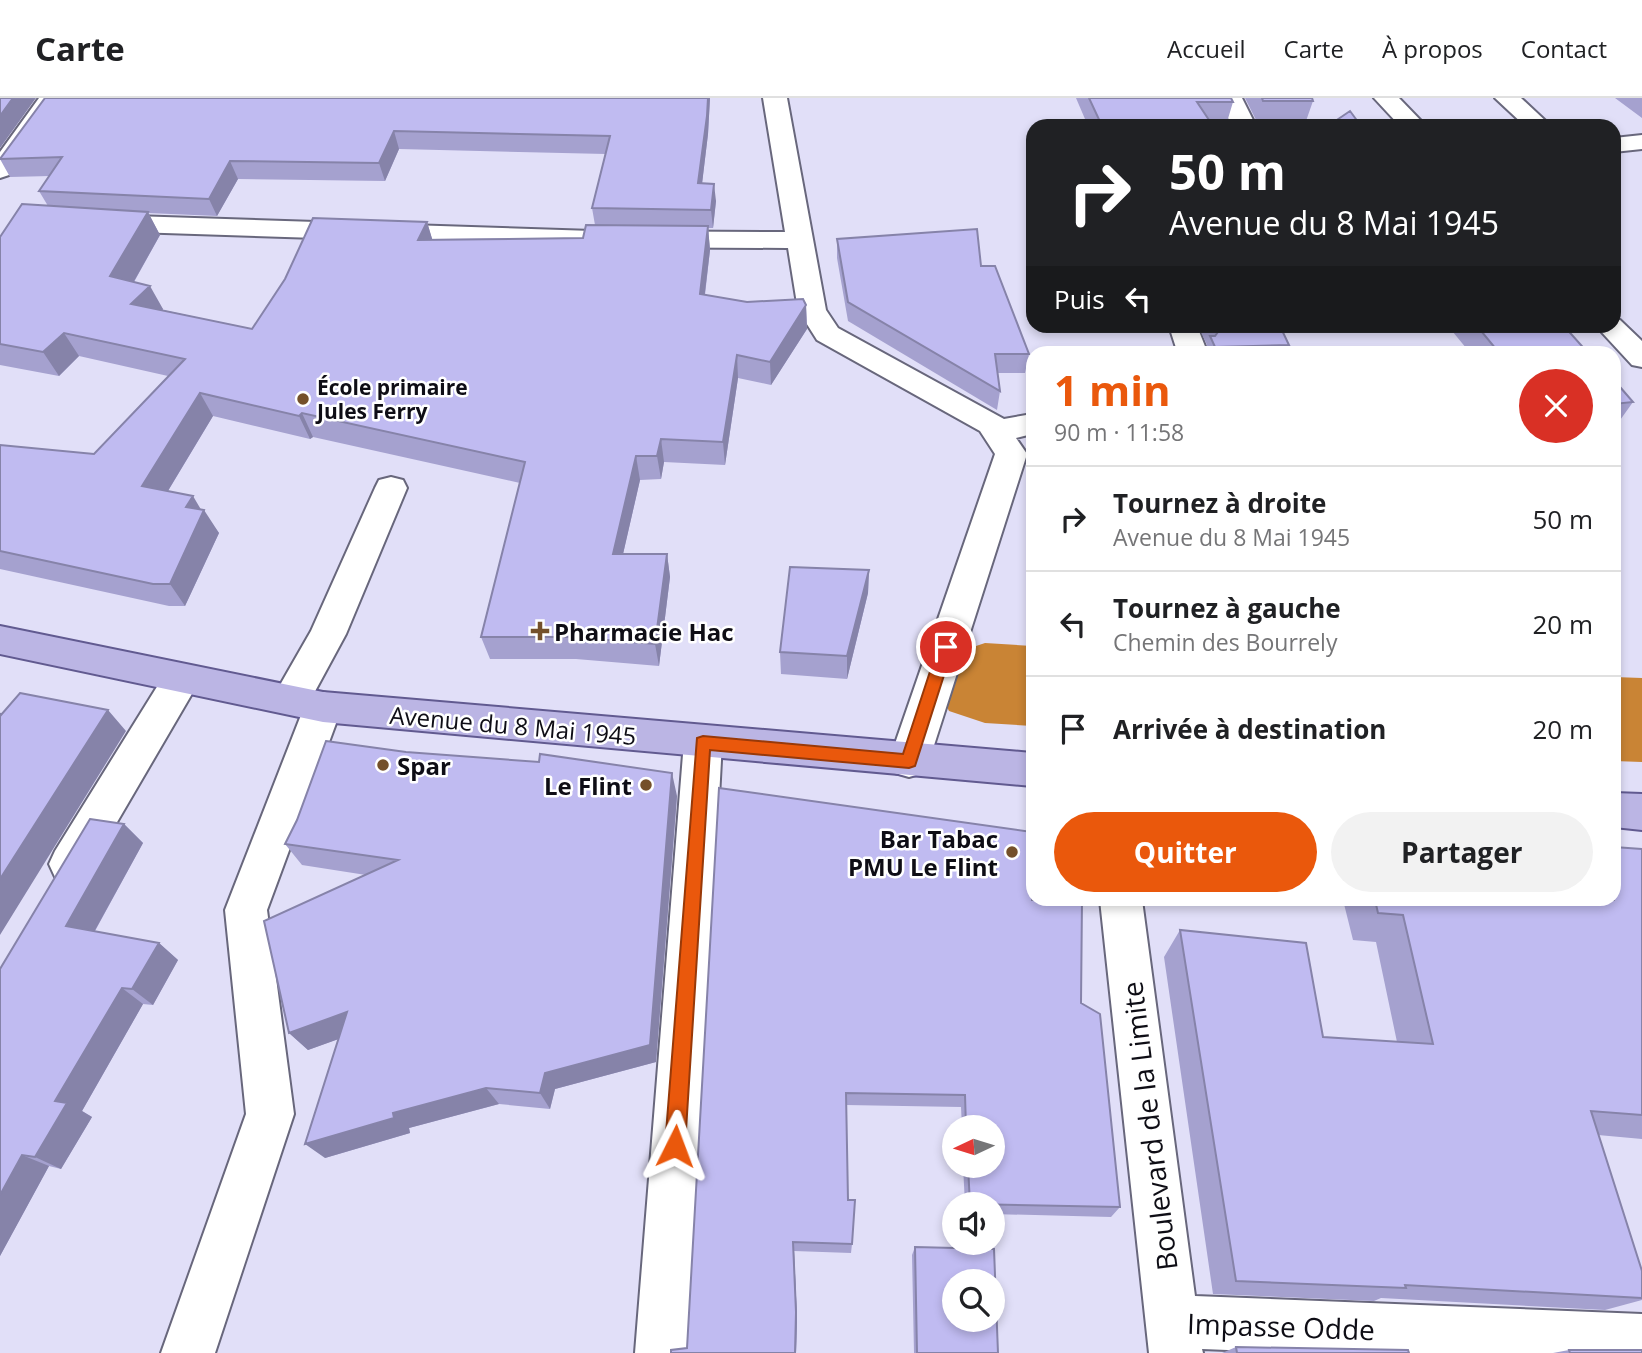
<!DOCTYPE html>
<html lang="fr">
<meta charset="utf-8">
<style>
body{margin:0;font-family:"Open Sans",sans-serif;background:#f2f2f2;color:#202124;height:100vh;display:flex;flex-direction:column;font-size:26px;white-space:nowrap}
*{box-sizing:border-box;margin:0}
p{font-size:23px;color:#757577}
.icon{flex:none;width:38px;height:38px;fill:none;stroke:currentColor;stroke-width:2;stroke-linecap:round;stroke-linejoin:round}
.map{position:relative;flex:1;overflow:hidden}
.sheet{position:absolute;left:1026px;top:248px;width:595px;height:560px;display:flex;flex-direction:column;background:#fff;border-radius:21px;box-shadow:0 4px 10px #0003}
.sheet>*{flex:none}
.hud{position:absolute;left:1026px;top:21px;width:595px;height:214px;border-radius:21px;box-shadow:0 4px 10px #0003;background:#202124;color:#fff;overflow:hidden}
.needle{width:46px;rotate:266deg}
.fabs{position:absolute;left:942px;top:1017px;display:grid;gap:14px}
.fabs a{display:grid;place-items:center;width:63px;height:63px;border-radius:50%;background:#fff;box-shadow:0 4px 10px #0003;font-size:35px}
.pin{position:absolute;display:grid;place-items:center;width:60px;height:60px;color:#fff;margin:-30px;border:4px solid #fff;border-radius:50%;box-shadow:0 2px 7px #0007}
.me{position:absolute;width:77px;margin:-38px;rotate:3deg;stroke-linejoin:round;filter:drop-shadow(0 0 5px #0008)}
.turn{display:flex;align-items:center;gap:24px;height:147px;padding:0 28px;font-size:32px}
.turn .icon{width:91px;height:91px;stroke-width:2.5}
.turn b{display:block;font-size:49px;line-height:60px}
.then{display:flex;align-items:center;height:66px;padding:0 28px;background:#0003;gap:14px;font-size:26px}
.round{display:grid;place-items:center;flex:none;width:74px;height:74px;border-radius:37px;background:#f2f2f2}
.head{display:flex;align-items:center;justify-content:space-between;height:119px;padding:0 28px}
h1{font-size:42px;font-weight:700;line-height:52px;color:#ea580c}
.button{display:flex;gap:14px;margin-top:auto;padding:14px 28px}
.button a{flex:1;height:80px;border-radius:42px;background:#ea580c;color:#fff;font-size:28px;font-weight:700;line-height:80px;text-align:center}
.button a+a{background:#f2f2f2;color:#202124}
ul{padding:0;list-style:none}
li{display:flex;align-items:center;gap:21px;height:105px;padding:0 28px;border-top:2px solid #e0e0e0}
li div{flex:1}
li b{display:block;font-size:26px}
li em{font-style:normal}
header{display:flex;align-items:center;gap:42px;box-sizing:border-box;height:98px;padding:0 35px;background:#fff;border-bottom:2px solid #e0e0e0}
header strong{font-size:33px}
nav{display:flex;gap:38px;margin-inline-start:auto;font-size:24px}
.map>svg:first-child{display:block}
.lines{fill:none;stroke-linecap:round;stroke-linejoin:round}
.river{fill:#c98435;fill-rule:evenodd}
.minor-casing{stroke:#68677c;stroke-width:4}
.major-casing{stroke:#615a90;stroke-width:4}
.minor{fill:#fff;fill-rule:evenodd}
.major{fill:#bbb5e4;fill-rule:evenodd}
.wall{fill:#a5a1cf;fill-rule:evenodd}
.shaded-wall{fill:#8683a9}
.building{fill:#c0bbf1;stroke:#8683a9;stroke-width:2;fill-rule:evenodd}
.route{fill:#ea580c;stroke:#983908;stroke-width:2}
.poi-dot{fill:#74502a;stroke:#fff;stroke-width:2.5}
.labels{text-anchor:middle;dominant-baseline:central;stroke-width:5;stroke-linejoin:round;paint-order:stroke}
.far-poi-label{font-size:21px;font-weight:bold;fill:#0e0d15;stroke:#fff;text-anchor:start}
.poi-label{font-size:24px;font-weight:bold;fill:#0e0d15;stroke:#fff;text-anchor:start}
.street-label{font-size:24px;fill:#0e0d15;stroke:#fff}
.near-street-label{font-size:28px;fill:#0e0d15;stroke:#fff}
</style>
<header>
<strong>Carte</strong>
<nav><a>Accueil</a><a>Carte</a><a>À propos</a><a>Contact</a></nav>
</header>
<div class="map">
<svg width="1642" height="1255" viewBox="0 0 1642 1255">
<rect width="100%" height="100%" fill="#e1dff8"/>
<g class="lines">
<path class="river" d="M985,545L1032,548V628L985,625L949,613L935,585L949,557Z
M1614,579L1642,580V664L1614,663Z"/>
<g class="minor-casing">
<path id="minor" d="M39,0H63L9,77L0,80V54Z
M763,0H787L826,212L838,230L1004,321L1032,316V336L1016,340L1027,356L929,663L923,675L909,679L895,675L889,663L995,356L980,333L817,242L798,212L788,150L593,149L103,133L94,131L90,125L94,119L103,117L593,133L785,134Z
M1218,0H1242L1256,28H1232Z
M1374,0H1399L1426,28H1400Z
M1495,0H1521L1551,28H1525Z
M1642,37V51L1614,54V40Z
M1614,220L1620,222L1642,243V269L1632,267L1596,228H1614Z
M1169,228H1197L1208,256H1178Z
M391,379L403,382L407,390L346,536L313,597L323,594L336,598L342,609L267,812L294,1016L215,1255H161L246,1016L225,812L303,612L291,616L278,612L272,601L311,533L375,390L379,382Z
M181,567L194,571L200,582L85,779L70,785L55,779L49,766L55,753L168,571Z
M703,628L717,633L722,644L689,1255H635L684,644L689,633Z
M1100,802H1142L1195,1198L1642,1216V1255H1302L1202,1251L1203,1255H1149Z"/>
</g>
<g class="major-casing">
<path id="major" d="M0,528L323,594L1032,655V688L323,624L0,556Z
M1614,695L1642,696V732L1614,729Z"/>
</g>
<use href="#minor" class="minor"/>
<use href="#major" class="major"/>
</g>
<path class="wall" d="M45,0H710L708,36L702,85L716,103L713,130H708L710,152L705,197L747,204L806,207L807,231L771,287L738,280L725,367L664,364L661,381L640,382L623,456H667L670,479L659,568L576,561H490L481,539L520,385L313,339L310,341L213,318L168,393L201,412L219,435L185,508H169L0,471V347L94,356L168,278L79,258L59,278L0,267V139L48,108L39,93L50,78L10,79L0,61ZM399,51L606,56L592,110L595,127L583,140L432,141L427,124L252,231L163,212V211L134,184L160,137L148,115L217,118L238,81L385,83Z
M1076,0H1231L1233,4L1227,24L1210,25L1213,28H1088Z
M1245,0H1312L1313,3L1306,23L1257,24Z
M1615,0H1642V20Z
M837,141L981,168L1029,256L1025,275H997L1000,293L997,312L848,223L837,160Z
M1056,228H1168L1167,229L1057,232Z
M1198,228H1280L1289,247L1285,256H1204L1207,247Z
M1448,228H1564L1589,256H1471Z
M1614,282L1633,304L1618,325H1614Z
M869,472L868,495L847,581L781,576L780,554Z
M719,690L1081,905L1120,1109L1111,1119L992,1116V1106H965L963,1068H992V1029H962L961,1009L846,1007L848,1102L852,1146L851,1155L794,1153L797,1220L796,1255H671L687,1250Z
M677,698L656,964L555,991L550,1011L499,1006L409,1030L410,1035L325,1060L338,941L308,952L289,935L366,777L302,767L285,746Z
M124,726L143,745L95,833L159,845L178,862L153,907L143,906L82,1013L92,1019L61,1071L49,1068L0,1158V871Z
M1642,751V1041L1598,1037L1642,1173V1202L1605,1212L1381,1200L1374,1203L1213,1196L1164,859L1180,832L1323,939L1397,944L1376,844L1353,842L1343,802H1614Z
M915,1149L998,1255H914L912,1157Z
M1236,1249L1409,1255H1222Z
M1569,1252L1642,1255H1553Z"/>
<path class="shaded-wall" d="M13,0H36L0,50V18Z
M708,0H710L708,36L700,103L698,85Z
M394,33L399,51L385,83L379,65Z
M230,63L238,81L217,118L209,101Z
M714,86L716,103L713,130L711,112Z
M148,114L160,137L124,201L110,178Z
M427,124L434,147L418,142Z
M708,128L710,152L702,219L700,196Z
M150,188L163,211L145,229L131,206Z
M806,207L807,231L771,287L770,264Z
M64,235L79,258L59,278L43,254Z
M737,257L738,280L725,367L723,344Z
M200,295L213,318L157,411L142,388Z
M302,315L313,339L310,341L299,318Z
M661,341L664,364L661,381L657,358Z
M636,358L640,382L618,478L613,456Z
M193,398L203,415L204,412L219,435L185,508L170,486L186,409Z
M667,456L670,479L659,568L655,546Z
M869,472L868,495L847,581V558Z
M108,612L126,633L0,837V781Z
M672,675L677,698L656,964L555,991L550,1011L540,995L545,975Z
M124,726L143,745L88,845L66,828Z
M159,845L178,862L153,907L132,891Z
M122,890L143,906L82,1013L92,1019L61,1071L35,1059L55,1003Z
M347,914L364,932L308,952L289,935Z
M486,990L499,1006L409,1030L410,1035L325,1060L305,1046L393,1015Z
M22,1057L49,1068L0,1158V1097Z
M794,1153L797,1220L796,1255H795Z"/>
<path class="building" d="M0,0H13L0,18Z
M45,0H708L707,18L698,85L714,86L711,112L592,110L610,38L394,33L379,65L230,63L209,101L39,93L62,59L0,61Z
M1089,0H1231L1233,4H1197L1213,28H1102Z
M1262,0H1312L1313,3H1263Z
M1350,13L1361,28H1328Z
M22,106L148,114L110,178L150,188L131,206L252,231L285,181L313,120L427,124L418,142L583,140L586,127L708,128L700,196L747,204L803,201L806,207L770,264L737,257L723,344L661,341L657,358H636L613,456H667L655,546L570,539H481L525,364L302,315L299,318L200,295L142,388L193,398L186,409L204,412L170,486H153L0,453V347L94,356L185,261L64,235L43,254L0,246V139Z
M977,131L981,168H995L1029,256H995L1000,293L848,204L837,141Z
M1215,228H1280L1289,247L1215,249L1210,238H1215L1218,234Z
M1477,228H1564L1589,256H1500Z
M1614,282L1633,304L1614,306Z
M790,469L869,472L847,558L780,554Z
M20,595L108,612L0,781V616L1,617Z
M326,643L406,654L539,664L540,656L672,675L650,947L545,975L540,995L486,990L393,1015L394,1020L305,1046L347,914L289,935L264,823L398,762L285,746L297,722Z
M719,690L1032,734V802H1082L1081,905L1100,916L1120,1109L970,1106L968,1068H992V1029H966L965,997L846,995L848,1102H855L852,1146L793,1144L796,1214L795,1255H671V1252L687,1250Z
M90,721L124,726L66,828L159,845L132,891L122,890L55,1003L67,1005L35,1059L22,1057L0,1097V871Z
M1614,749L1642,751V1017L1591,1013L1642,1173V1200L1405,1187L1406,1190L1236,1183L1180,832L1306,845L1323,939L1433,946L1403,817L1378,815L1375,802H1614Z
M915,1149L994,1151L998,1255H917ZM954,1183H992V1222H954Z
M1236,1249L1408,1252L1409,1255H1237Z
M1569,1252H1642V1255H1570Z"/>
<path class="route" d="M946,543L953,549L915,668L909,670L710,652L685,1048L682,1056L675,1058L668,1056L665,1048L697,640L703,638L903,656L938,549Z"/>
<g class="poi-dot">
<circle cx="303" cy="301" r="7"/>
<path d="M536.5 522.5h7v7h7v7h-7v7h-7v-7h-7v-7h7z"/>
<circle cx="383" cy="667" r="7"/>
<circle cx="646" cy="687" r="7"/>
<circle cx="1012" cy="754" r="7"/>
</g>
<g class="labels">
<g class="far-poi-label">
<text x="317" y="289">École primaire<tspan x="317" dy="24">Jules Ferry</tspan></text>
</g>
<g class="poi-label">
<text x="554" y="533">Pharmacie Hac</text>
<text x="397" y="667">Spar</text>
<text x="632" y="687" text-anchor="end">Le Flint</text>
<text x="998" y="740" text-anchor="end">Bar Tabac<tspan x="998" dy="28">PMU Le Flint</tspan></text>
</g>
<g class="street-label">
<text transform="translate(513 627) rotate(5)">Avenue du 8 Mai 1945</text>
</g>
<g class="near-street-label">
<text transform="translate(1149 1028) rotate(-97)">Boulevard de la Limite</text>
<text transform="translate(1281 1228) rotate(2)">Impasse Odde</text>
</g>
</g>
</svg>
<div class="fabs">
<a><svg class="needle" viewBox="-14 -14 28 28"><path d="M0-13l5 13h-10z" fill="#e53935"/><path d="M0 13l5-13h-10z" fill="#757577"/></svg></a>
<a><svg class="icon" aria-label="sound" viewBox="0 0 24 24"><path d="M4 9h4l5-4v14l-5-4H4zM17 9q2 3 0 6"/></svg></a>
<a><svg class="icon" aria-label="search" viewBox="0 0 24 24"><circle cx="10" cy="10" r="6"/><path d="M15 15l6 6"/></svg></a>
</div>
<div class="pin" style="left:946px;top:549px;background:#d93025"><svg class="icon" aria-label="arrive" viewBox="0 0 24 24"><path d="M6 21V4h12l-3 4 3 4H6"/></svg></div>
<svg class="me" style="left:675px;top:1048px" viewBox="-20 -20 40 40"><path d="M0-17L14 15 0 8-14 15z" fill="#ea580c" stroke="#fff" stroke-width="4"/></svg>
<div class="hud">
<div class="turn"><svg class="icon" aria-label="right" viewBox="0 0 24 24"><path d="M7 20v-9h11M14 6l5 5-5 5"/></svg><div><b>50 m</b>Avenue du 8 Mai 1945</div></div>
<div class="then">Puis<svg class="icon" aria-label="left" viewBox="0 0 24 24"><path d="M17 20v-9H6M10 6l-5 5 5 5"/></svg></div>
</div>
<section class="sheet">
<div class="head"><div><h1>1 min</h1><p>90 m · 11:58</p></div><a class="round" style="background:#d93025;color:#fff"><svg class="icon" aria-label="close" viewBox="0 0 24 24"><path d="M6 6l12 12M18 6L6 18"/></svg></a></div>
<ul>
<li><svg class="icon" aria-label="right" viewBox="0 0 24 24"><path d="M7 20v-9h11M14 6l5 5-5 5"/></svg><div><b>Tournez à droite</b><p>Avenue du 8 Mai 1945</p></div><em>50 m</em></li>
<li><svg class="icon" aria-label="left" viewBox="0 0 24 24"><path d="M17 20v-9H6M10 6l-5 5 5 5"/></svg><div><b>Tournez à gauche</b><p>Chemin des Bourrely</p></div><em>20 m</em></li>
<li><svg class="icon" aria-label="arrive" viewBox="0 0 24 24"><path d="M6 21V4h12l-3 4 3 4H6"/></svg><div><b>Arrivée à destination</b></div><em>20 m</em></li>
</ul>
<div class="button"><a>Quitter</a><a>Partager</a></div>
</section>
</div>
